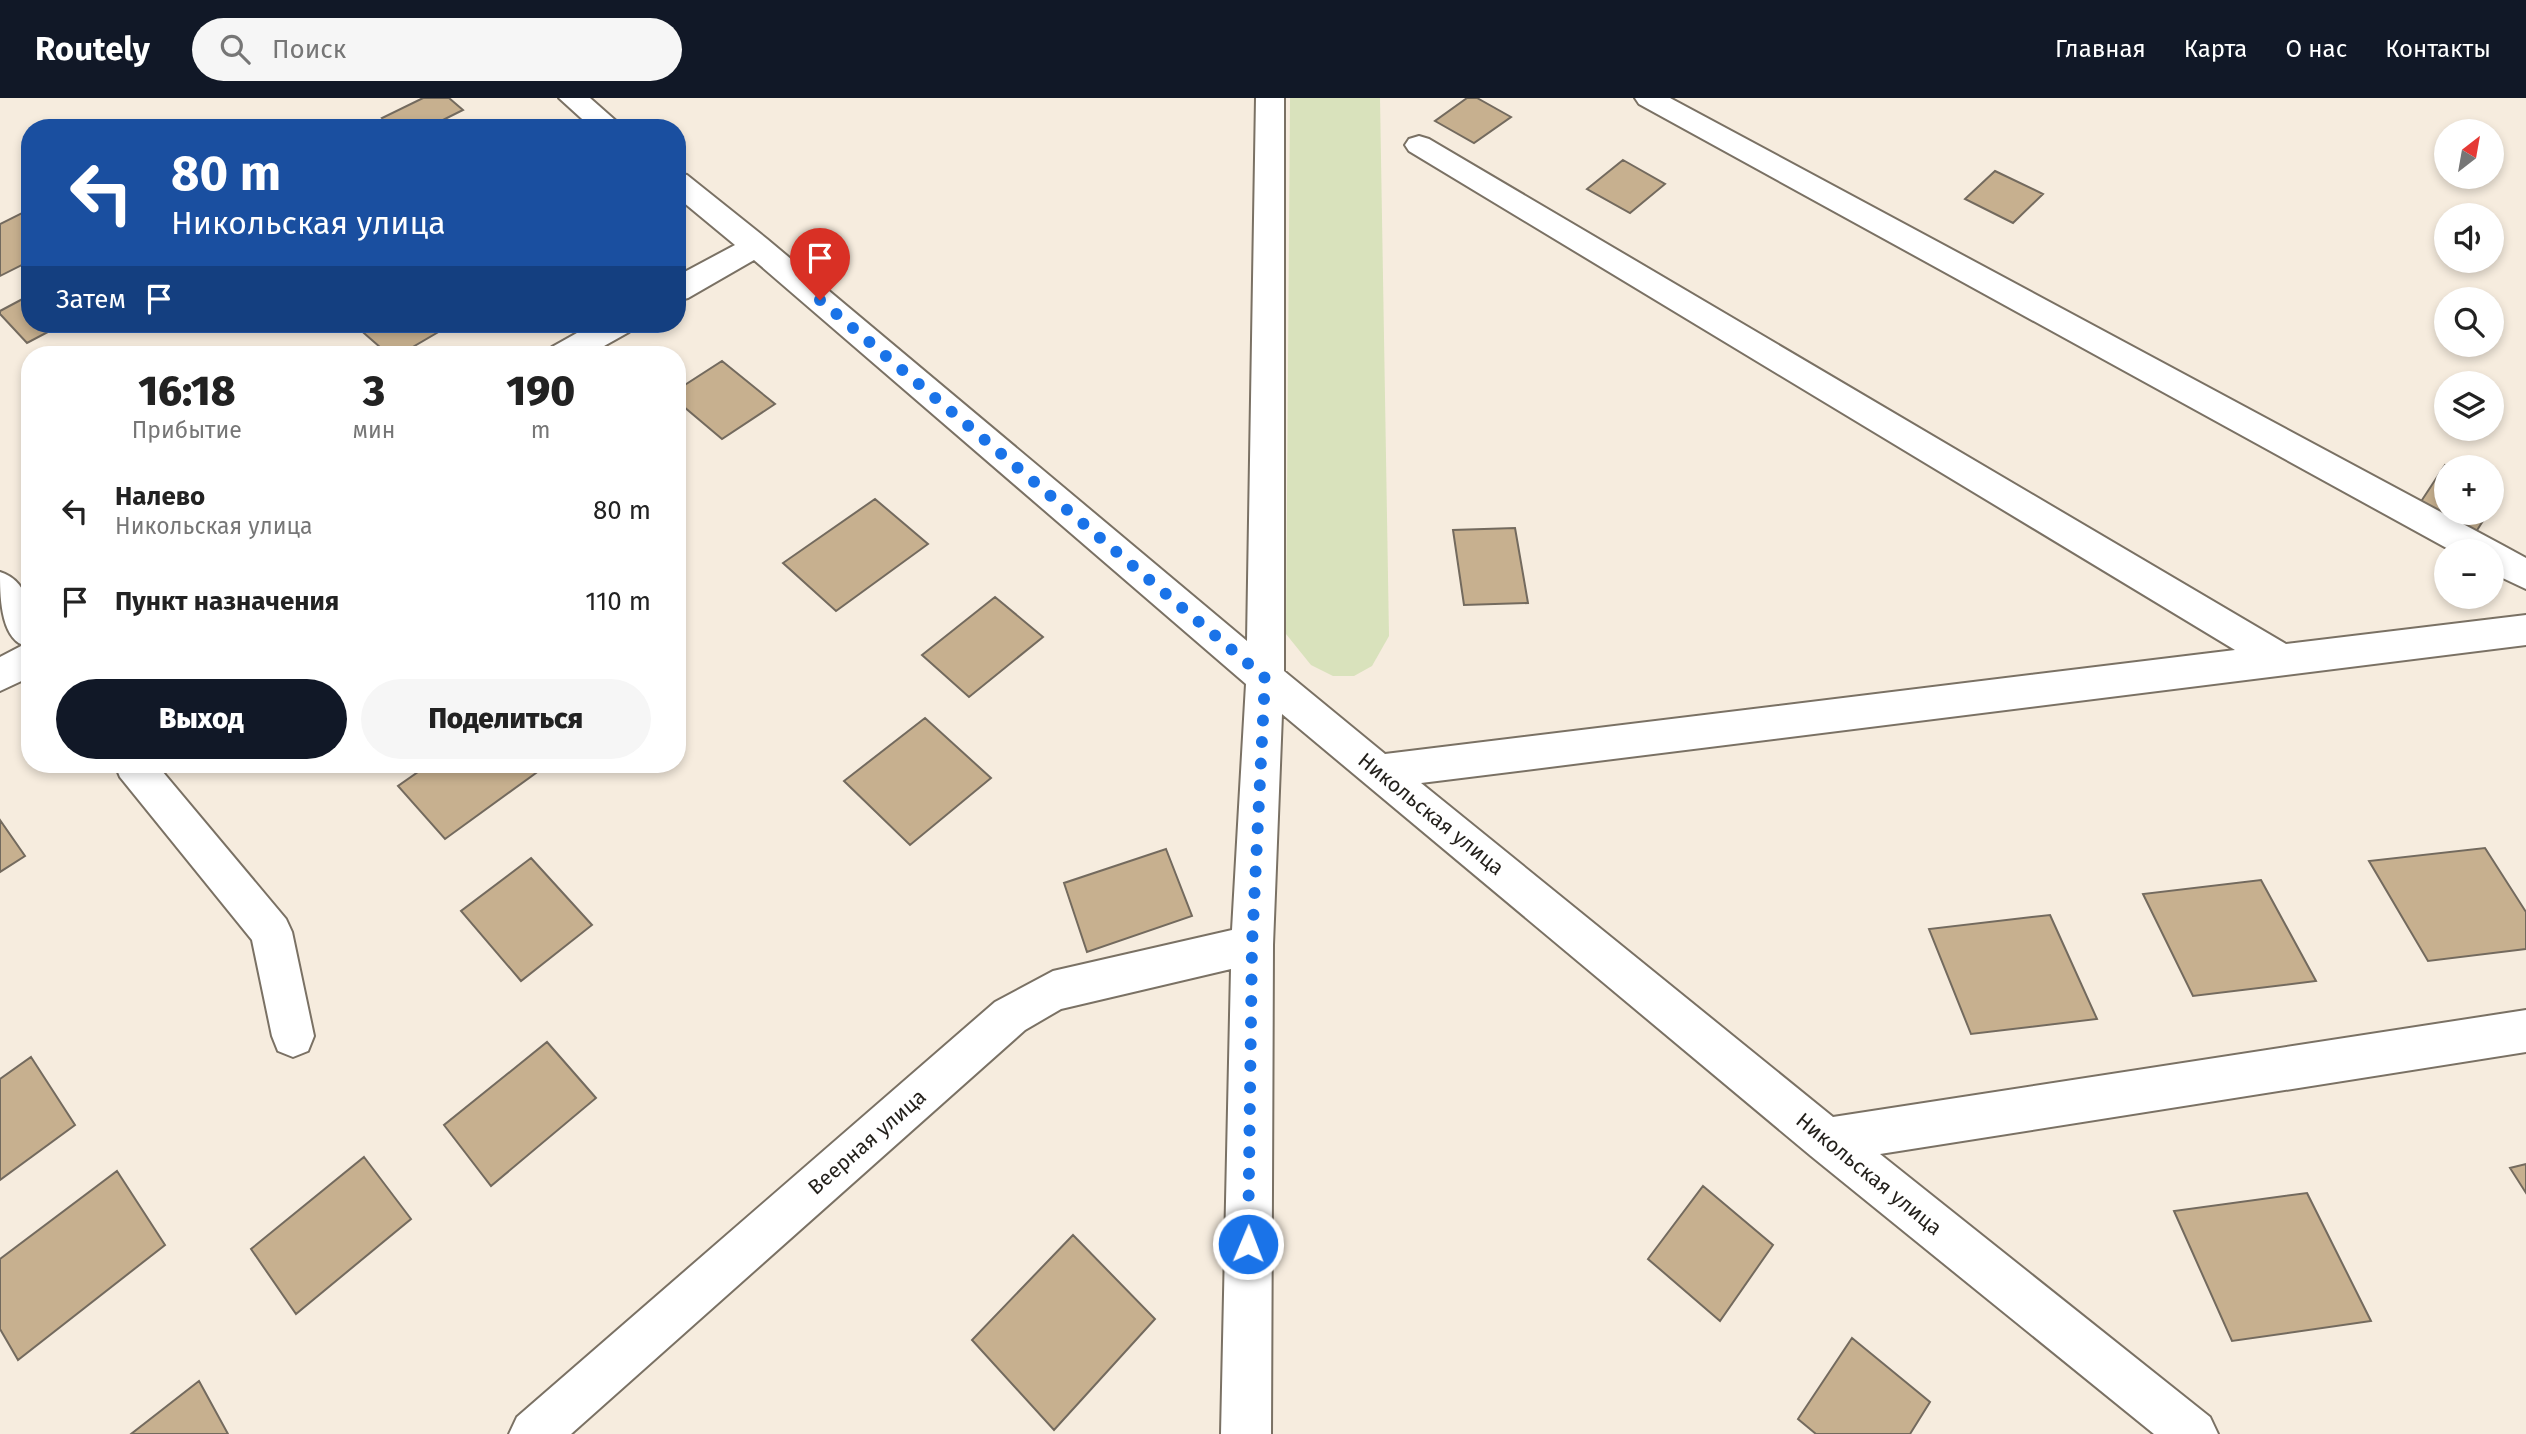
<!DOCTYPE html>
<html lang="ru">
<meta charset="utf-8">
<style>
body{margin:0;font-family:"Fira Sans",sans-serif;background:#f6f6f6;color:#222;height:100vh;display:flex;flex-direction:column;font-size:26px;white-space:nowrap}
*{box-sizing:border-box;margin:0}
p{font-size:23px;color:#767676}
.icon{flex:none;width:38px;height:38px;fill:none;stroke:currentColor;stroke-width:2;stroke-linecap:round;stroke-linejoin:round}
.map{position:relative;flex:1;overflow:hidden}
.sheet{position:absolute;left:21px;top:248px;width:665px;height:427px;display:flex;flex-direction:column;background:#fff;border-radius:28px;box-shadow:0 4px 10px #0003}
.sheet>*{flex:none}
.guide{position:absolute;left:21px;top:21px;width:665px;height:214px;border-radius:28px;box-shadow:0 4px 10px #0003;background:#1a4fa0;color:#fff;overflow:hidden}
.needle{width:46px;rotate:31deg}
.fabs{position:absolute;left:2434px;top:21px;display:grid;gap:14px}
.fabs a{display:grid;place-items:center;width:70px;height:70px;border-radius:50%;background:#fff;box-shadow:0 4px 10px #0003;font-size:35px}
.pin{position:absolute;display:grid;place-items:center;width:60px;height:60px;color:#fff;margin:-72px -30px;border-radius:50% 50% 50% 0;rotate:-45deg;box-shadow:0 0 7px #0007}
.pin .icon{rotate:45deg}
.me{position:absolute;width:77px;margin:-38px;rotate:1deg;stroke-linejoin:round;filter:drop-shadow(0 0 5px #0008)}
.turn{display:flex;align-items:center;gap:24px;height:147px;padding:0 35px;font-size:32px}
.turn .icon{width:91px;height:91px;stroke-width:2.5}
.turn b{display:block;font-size:49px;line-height:60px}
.then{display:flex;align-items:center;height:66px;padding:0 35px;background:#0003;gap:14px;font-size:26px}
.eta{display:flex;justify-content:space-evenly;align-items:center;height:119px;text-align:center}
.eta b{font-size:42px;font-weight:800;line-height:49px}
.action{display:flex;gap:14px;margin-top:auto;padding:14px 35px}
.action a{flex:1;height:80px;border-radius:42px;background:#111827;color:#fff;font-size:28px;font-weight:800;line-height:80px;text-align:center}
.action a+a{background:#f6f6f6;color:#222}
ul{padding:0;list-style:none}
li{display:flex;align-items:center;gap:21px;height:91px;padding:0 35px}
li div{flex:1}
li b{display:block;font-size:26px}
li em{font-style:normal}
header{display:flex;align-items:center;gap:42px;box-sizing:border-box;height:98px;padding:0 35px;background:#111827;color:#fff}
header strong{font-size:33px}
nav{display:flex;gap:38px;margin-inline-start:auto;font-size:24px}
.search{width:490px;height:63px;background:#f6f6f6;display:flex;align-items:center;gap:18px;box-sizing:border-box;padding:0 24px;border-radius:38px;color:#767676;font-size:26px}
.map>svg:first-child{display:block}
.green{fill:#d9e2bc}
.building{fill:#c7b08f;stroke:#736a5e;stroke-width:2}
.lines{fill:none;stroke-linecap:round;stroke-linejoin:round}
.minor-casing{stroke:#7a7164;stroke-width:4}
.minor{fill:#fff;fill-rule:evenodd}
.route{stroke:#1a73e8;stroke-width:12;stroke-dasharray:0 21.6}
.labels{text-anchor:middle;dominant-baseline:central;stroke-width:5;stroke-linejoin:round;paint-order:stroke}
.street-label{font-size:21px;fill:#221f1a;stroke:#fff}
</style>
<header>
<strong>Routely</strong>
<div class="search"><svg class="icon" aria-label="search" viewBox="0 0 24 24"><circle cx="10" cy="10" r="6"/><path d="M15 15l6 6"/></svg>Поиск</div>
<nav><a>Главная</a><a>Карта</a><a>О нас</a><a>Контакты</a></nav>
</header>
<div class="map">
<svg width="2526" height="1336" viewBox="0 0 2526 1336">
<rect width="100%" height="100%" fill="#f6ecde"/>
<path class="green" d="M1290,0H1380L1389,538L1372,568L1354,578H1333L1311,567L1286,536Z"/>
<path class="building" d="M423,0H449L463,12L427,30H393L382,20Z
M1467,0H1477L1511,19L1474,45L1435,23Z
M1623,62L1665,86L1630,115L1587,91Z
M1995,73L2043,96L2013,125L1965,101Z
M30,111V163L0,178V126Z
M30,197V226H63L27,245L0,216V213Z
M363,226H452L399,257H389L357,229Z
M722,263L775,306L722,341L677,303V292Z
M2445,367L2450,369H2446V415H2488L2474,437L2418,408Z
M875,401L928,446L836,513L783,465Z
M1515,430L1528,505L1464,507L1453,432Z
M995,499L1043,539L969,599L922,557Z
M925,620L991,680L910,747L844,683Z
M428,667H547L445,741L398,688Z
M0,722L25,758L0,774Z
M2485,750L2526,814V851L2428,863L2369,763Z
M1166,751L1192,818L1087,854L1064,785Z
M531,760L592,827L521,883L461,813Z
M2261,782L2316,883L2193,898L2143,796Z
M2050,817L2097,921L1971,936L1929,831Z
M547,944L596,1000L491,1088L444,1027Z
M31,959L75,1027L0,1082V981Z
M364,1059L411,1121L296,1216L251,1151Z
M2526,1066V1095L2510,1070Z
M117,1073L165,1147L18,1262L0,1231V1161Z
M1703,1088L1773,1147L1720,1223L1648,1161Z
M2307,1095L2371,1223L2232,1243L2174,1113Z
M1073,1137L1155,1221L1054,1332L972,1242Z
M1852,1240L1930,1304L1910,1336H1816L1798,1321Z
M199,1283L228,1336H131Z"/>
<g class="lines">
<g class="minor-casing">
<path id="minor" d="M559,0H590L624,30H592Z
M1256,0H1284V573L1385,656L2235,552L1409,53L1405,47L1409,41L1419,38L1429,41L2286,546L2526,517V547L1421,685L1833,1019L2526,912V954L1880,1056L2210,1319L2218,1336H2154L1811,1058L1282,616L1273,847L1271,1336H1221L1231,871L1061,911L1025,932L571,1336H509L517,1319L995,904L1053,873L1232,832L1246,586L754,162L688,200L677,203V178L735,147L677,99V75L687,77L767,141L1247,543Z
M1635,0H1670L2504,448L2526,460V491L2492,475V453H2452L1639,6Z
M593,226H634L629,234L588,257H547L552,249Z
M0,474C41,487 30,544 30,579L0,593V559L23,547C0,538 0,495 0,474Z
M115,667H157L286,821L292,834L314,938L308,953L293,959L278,953L272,938L252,842L120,679Z"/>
</g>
<use href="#minor" class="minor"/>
</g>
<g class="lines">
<path class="route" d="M820,202L1265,580L1252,847L1248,1146"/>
</g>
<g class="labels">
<g class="street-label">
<text transform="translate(1431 716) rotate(39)">Никольская улица</text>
<text transform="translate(867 1044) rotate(-41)">Веерная улица</text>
<text transform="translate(1869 1076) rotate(39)">Никольская улица</text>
</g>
</g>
</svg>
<div class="fabs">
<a><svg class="needle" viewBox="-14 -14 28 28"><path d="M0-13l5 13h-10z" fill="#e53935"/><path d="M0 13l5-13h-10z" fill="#767676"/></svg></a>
<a><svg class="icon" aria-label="sound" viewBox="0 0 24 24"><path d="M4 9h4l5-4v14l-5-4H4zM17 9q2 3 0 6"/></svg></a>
<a><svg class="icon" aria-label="search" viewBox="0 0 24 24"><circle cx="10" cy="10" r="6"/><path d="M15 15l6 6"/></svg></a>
<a><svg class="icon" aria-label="layers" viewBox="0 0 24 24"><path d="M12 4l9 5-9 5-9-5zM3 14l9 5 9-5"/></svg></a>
<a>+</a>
<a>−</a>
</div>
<div class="pin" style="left:820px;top:202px;background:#d93025"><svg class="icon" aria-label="arrive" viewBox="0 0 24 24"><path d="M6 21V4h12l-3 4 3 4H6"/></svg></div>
<svg class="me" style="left:1248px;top:1146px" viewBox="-20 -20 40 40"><circle r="17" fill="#1a73e8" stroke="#fff" stroke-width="3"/><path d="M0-11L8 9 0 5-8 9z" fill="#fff"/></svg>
<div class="guide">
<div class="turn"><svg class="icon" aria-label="left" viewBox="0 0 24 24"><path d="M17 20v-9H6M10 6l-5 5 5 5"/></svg><div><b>80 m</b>Никольская улица</div></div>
<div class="then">Затем<svg class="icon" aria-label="arrive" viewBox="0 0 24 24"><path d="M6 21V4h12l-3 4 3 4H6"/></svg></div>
</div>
<section class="sheet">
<div class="eta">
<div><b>16:18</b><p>Прибытие</p></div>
<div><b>3</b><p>мин</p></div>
<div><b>190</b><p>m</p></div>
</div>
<ul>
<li><svg class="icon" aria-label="left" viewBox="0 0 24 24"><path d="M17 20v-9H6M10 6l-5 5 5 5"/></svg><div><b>Налево</b><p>Никольская улица</p></div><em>80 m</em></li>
<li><svg class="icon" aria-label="arrive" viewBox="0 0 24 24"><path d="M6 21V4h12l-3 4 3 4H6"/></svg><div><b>Пункт назначения</b></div><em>110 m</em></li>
</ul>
<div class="action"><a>Выход</a><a>Поделиться</a></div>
</section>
</div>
